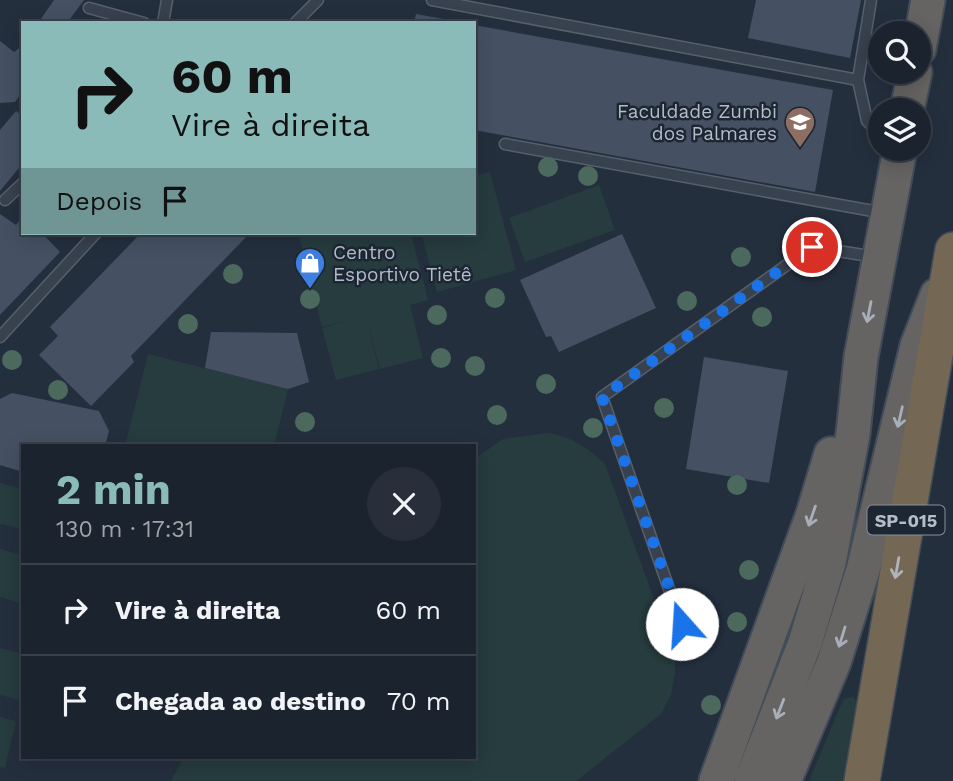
<!DOCTYPE html>
<html lang="pt">
<meta charset="utf-8">
<style>
body{margin:0;font-family:"Work Sans",sans-serif;background:#282f3a;color:#f1f3f6;height:100vh;display:flex;flex-direction:column;font-size:26px;white-space:nowrap}
*{box-sizing:border-box;margin:0}
p{font-size:23px;color:#a0a4aa}
.icon{flex:none;width:38px;height:38px;fill:none;stroke:currentColor;stroke-width:2;stroke-linecap:round;stroke-linejoin:round}
.map{position:relative;flex:1;overflow:hidden}
.drawer{position:absolute;left:21px;top:444px;width:455px;height:315px;display:flex;flex-direction:column;background:#1b232e;border-radius:0px;box-shadow:0 4px 18px #0003,0 0 0 2px #39404a}
.drawer>*{flex:none}
.banner{position:absolute;left:21px;top:21px;width:455px;height:214px;border-radius:0px;box-shadow:0 4px 18px #0003,0 0 0 2px #39404a;background:#8bbbb9;color:#111;overflow:hidden}
.controls{position:absolute;left:868px;top:21px;display:grid;gap:14px}
.controls a{display:grid;place-items:center;width:63px;height:63px;border-radius:50%;background:#1b232e;box-shadow:0 4px 18px #0003,0 0 0 2px #39404a;font-size:35px}
.pin{position:absolute;display:grid;place-items:center;width:60px;height:60px;color:#fff;margin:-30px;border:4px solid #fff;border-radius:50%;box-shadow:0 2px 7px #0007}
.me{position:absolute;width:77px;margin:-38px;rotate:341deg;stroke-linejoin:round;filter:drop-shadow(0 0 5px #0008)}
.turn{display:flex;align-items:center;gap:24px;height:147px;padding:0 35px;font-size:32px}
.turn .icon{width:91px;height:91px;stroke-width:2.5}
.turn b{display:block;font-size:49px;line-height:60px}
.then{display:flex;align-items:center;height:66px;padding:0 35px;background:#0003;gap:14px;font-size:26px}
.round{display:grid;place-items:center;flex:none;width:74px;height:74px;border-radius:37px;background:#282f3a}
.headline{display:flex;align-items:center;justify-content:space-between;height:119px;padding:0 35px}
h1{font-size:42px;font-weight:700;line-height:52px;color:#8bbbb9}
ul{padding:0;list-style:none}
li{display:flex;align-items:center;gap:21px;height:91px;padding:0 35px;border-top:2px solid #39404a}
li div{flex:1}
li b{display:block;font-size:26px}
li em{font-style:normal}
.map>svg:first-child{display:block}
.green{fill:#263c3f}
.building{fill:#455162}
.lines{fill:none;stroke-linecap:round;stroke-linejoin:round}
.service-casing{stroke:#565f6c;stroke-width:13}
.trunk-casing{stroke:#434c59;stroke-width:37}
.motorway-casing{stroke:#434c59;stroke-width:38}
.service{stroke:#38414e;stroke-width:10}
.trunk{stroke:#656462;stroke-width:33}
.motorway{stroke:#746855;stroke-width:35}
.tree{fill:#4b6a5d}
.oneway{stroke:#a8afba}
.oneway2{stroke:#aeb4bd}
.route{stroke:#1a73e8;stroke-width:12;stroke-dasharray:0 21.6}
.labels{text-anchor:middle;dominant-baseline:central;stroke-width:5;stroke-linejoin:round;paint-order:stroke}
.shield{fill:#1d2633;stroke:#878f9c;stroke-width:2}
.shield-label{font-size:18px;font-weight:bold;fill:#b4bcc9}
.poi-label{font-size:19px;fill:#b4bcc9;stroke:#1d2633;text-anchor:end}
</style>
<div class="map">
<svg width="953" height="781" viewBox="0 0 953 781">
<rect width="100%" height="100%" fill="#242f3e"/>
<path class="green" d="M490,172L516,270L437,292L421,233H474V176Z
M599,185L615,230L525,262L509,218Z
M298,233H411L428,300L410,305L423,358L380,369L366,316L379,369L336,380L322,328L348,320L322,327L309,275L330,269L309,274Z
M148,354L288,389L274,446H125Z
M548,433C571,437 588,447 605,464L675,657V674L671,695L661,714L576,781H171L183,758H474V459L503,439Z
M0,483L23,489V529L0,524Z
M0,549L23,555V604L0,597Z
M0,648L23,654V701L0,695Z
M853,696L858,704L849,781H809L843,700Z
M0,717L16,721L5,768L0,767Z"/>
<path class="building" d="M54,0H84L67,23H38Z
M756,0H861L850,58L748,38Z
M416,14L455,21V23H414Z
M474,25L833,90L815,192L474,130Z
M0,41L14,52L23,45V96L20,95L15,102L0,103Z
M16,111L23,116V163L0,191V130Z
M0,214L16,225L23,216V233H42L60,252L0,315Z
M141,233H250L131,356L134,362L91,406L39,355L58,336L50,327Z
M622,234L656,308L559,352L551,336L546,337L520,280Z
M211,332L297,333L309,382L288,389L205,368Z
M704,357L788,371L769,483L686,469Z
M12,393L99,411L109,431L105,446H23V472L0,465V399Z"/>
<g class="lines">
<g class="service-casing">
<path id="service" d="M432,0L858,80
M871,0L858,80L867,121L880,133
M89,8L144,23
M163,23L167,0
M295,23L318,0
M505,144L884,213
M5,200L23,183
M0,337L96,233
M690,649L602,397L812,247L876,257"/>
</g>
<g class="trunk-casing">
<path id="trunk" d="M919,49L928,0
M907,110L915,72
M716,781L813,514L831,454
M751,781L805,643L829,563L853,434L861,357L900,149
M784,781L834,662L863,570L917,346L937,295"/>
</g>
<g class="motorway-casing">
<path id="motorway" d="M862,781L953,250"/>
</g>
<use href="#service" class="service"/>
<use href="#trunk" class="trunk"/>
<use href="#motorway" class="motorway"/>
</g>
<g class="tree">
<circle cx="548" cy="167" r="10"/>
<circle cx="588" cy="176" r="10"/>
<circle cx="741" cy="257" r="10"/>
<circle cx="233" cy="274" r="10"/>
<circle cx="495" cy="298" r="10"/>
<circle cx="310" cy="299" r="10"/>
<circle cx="687" cy="301" r="10"/>
<circle cx="437" cy="315" r="10"/>
<circle cx="762" cy="317" r="10"/>
<circle cx="188" cy="324" r="10"/>
<circle cx="441" cy="358" r="10"/>
<circle cx="12" cy="360" r="10"/>
<circle cx="475" cy="366" r="10"/>
<circle cx="546" cy="384" r="10"/>
<circle cx="58" cy="390" r="10"/>
<circle cx="664" cy="408" r="10"/>
<circle cx="497" cy="415" r="10"/>
<circle cx="305" cy="422" r="10"/>
<circle cx="593" cy="428" r="10"/>
<circle cx="737" cy="485" r="10"/>
<circle cx="749" cy="570" r="10"/>
<circle cx="737" cy="622" r="10"/>
<circle cx="711" cy="705" r="10"/>
</g>
<defs><path id="oneway-shaft" d="M-6 0H5M1.5-3L5.5 0L1.5 3" fill="none" stroke-width="1.6" stroke-linecap="round" stroke-linejoin="round" transform="scale(1.75)"/></defs>
<g class="oneway">
<use href="#oneway-shaft" transform="translate(869 312) rotate(101)"/>
<use href="#oneway-shaft" transform="translate(900 417) rotate(103)"/>
<use href="#oneway-shaft" transform="translate(812 516) rotate(109)"/>
<use href="#oneway-shaft" transform="translate(842 637) rotate(107)"/>
<use href="#oneway-shaft" transform="translate(780 709) rotate(111)"/>
</g>
<use class="oneway2" href="#oneway-shaft" transform="translate(897 568) rotate(100)"/>
<g class="lines">
<path class="route" d="M682,624L602,397L812,247"/>
</g>
<defs>
<g id="university-pin" transform="scale(1.575)"><path d="M0 17L-7.5 6A9.5 9.5 0 1 1 7.5 6Z" fill="#8d6e63" stroke="#1d2633"/><path d="M0-5L7-2L0 1L-7-2ZM-4 1L0 2.5L4 1V4Q0 6-4 4Z" fill="#fff"/></g>
<g id="shop-pin" transform="scale(1.575)"><path d="M0 17L-7.5 6A9.5 9.5 0 1 1 7.5 6Z" fill="#3f7fe0" stroke="#1d2633"/><path d="M-5-2.5h2.3a2.7 3.5 0 0 1 5.4 0H5L5.5 6h-11ZM-1.5-2.5h3a1.5 2.3 0 0 0-3 0Z" fill="#fff"/></g>
</defs>
<g fill-rule="evenodd">
<use href="#university-pin" x="800" y="122"/>
<use href="#shop-pin" x="310" y="263"/>
</g>
<g class="labels">
<rect class="shield" x="867.5" y="505.5" width="77" height="29" rx="5"/>
<g class="shield-label">
<text x="906" y="520">SP-015</text>
</g>
<g class="poi-label">
<text x="777" y="111">Faculdade Zumbi<tspan x="777" dy="22">dos Palmares</tspan></text>
<text x="333" y="252" text-anchor="start">Centro<tspan x="333" dy="22">Esportivo Tietê</tspan></text>
</g>
</g>
</svg>
<div class="controls">
<a><svg class="icon" aria-label="search" viewBox="0 0 24 24"><circle cx="10" cy="10" r="6"/><path d="M15 15l6 6"/></svg></a>
<a><svg class="icon" aria-label="layers" viewBox="0 0 24 24"><path d="M12 4l9 5-9 5-9-5zM3 14l9 5 9-5"/></svg></a>
</div>
<div class="pin" style="left:812px;top:247px;background:#d93025"><svg class="icon" aria-label="arrive" viewBox="0 0 24 24"><path d="M6 21V4h12l-3 4 3 4H6"/></svg></div>
<svg class="me" style="left:682px;top:624px" viewBox="-20 -20 40 40"><circle r="19" fill="#fff"/><path d="M0-13L10 11 0 6-10 11z" fill="#1a73e8"/></svg>
<div class="banner">
<div class="turn"><svg class="icon" aria-label="right" viewBox="0 0 24 24"><path d="M7 20v-9h11M14 6l5 5-5 5"/></svg><div><b>60 m</b>Vire à direita</div></div>
<div class="then">Depois<svg class="icon" aria-label="arrive" viewBox="0 0 24 24"><path d="M6 21V4h12l-3 4 3 4H6"/></svg></div>
</div>
<section class="drawer">
<div class="headline"><div><h1>2 min</h1><p>130 m · 17:31</p></div><a class="round"><svg class="icon" aria-label="close" viewBox="0 0 24 24"><path d="M6 6l12 12M18 6L6 18"/></svg></a></div>
<ul>
<li><svg class="icon" aria-label="right" viewBox="0 0 24 24"><path d="M7 20v-9h11M14 6l5 5-5 5"/></svg><div><b>Vire à direita</b></div><em>60 m</em></li>
<li><svg class="icon" aria-label="arrive" viewBox="0 0 24 24"><path d="M6 21V4h12l-3 4 3 4H6"/></svg><div><b>Chegada ao destino</b></div><em>70 m</em></li>
</ul>
</section>
</div>
